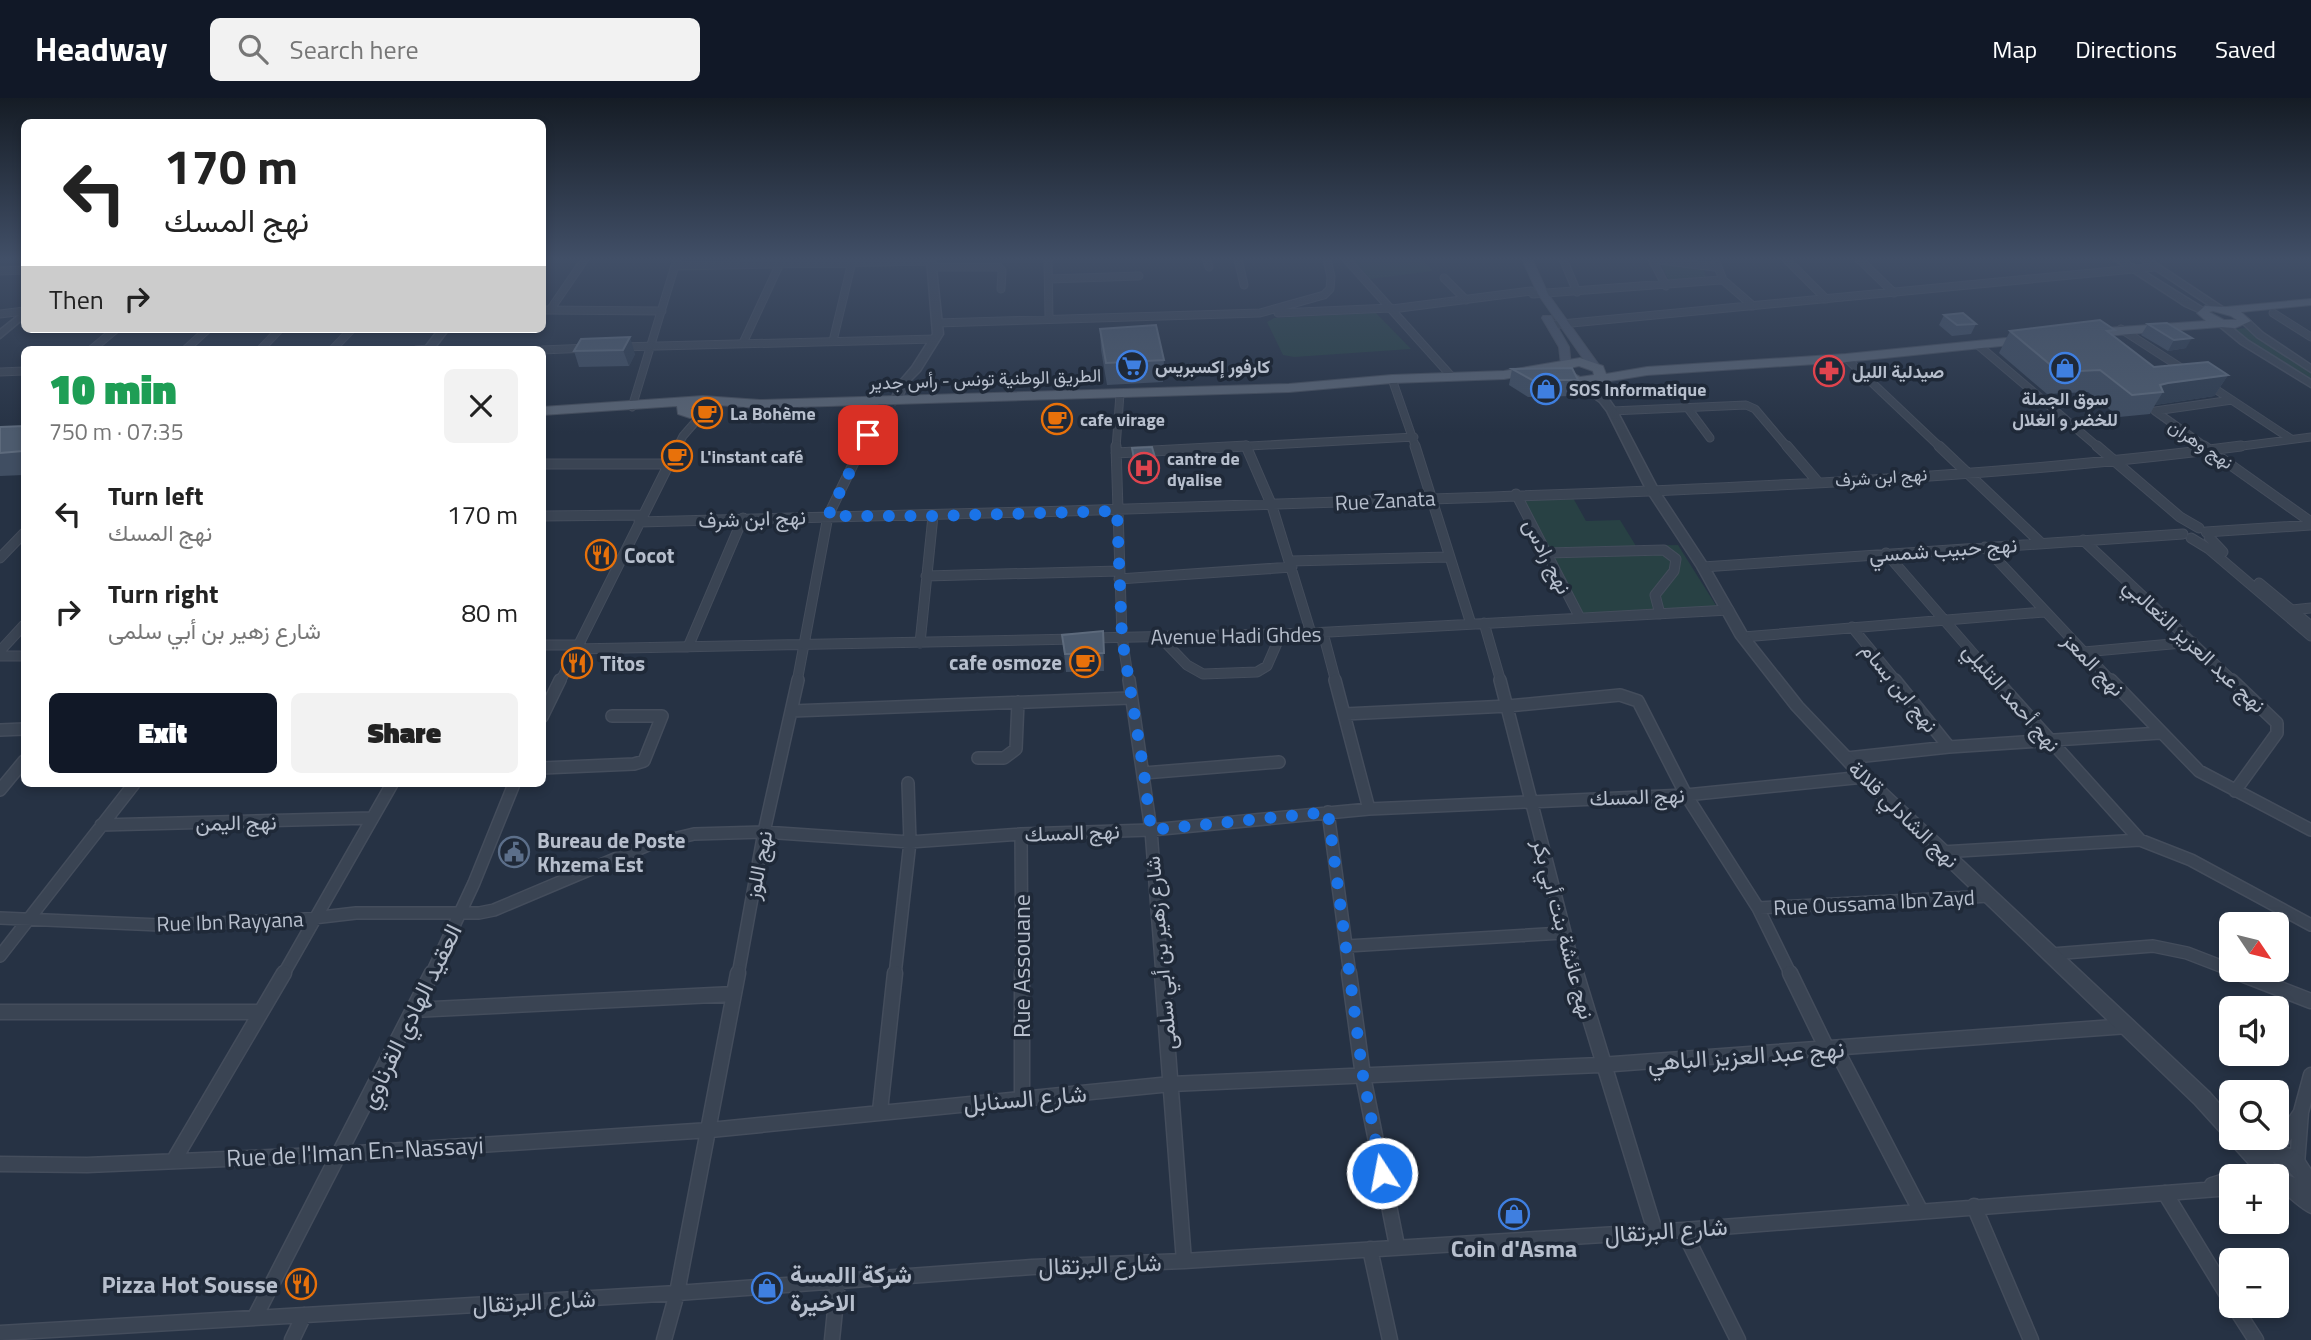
<!DOCTYPE html>
<meta charset="utf-8">
<style>
body{margin:0;font-family:"Titillium Web",Vazirmatn,sans-serif;background:#f2f2f2;color:#222;height:100vh;display:flex;flex-direction:column;font-size:26px;white-space:nowrap}
*{box-sizing:border-box;margin:0}
p{font-size:23px;color:#767676}
.icon{flex:none;width:38px;height:38px;fill:none;stroke:currentColor;stroke-width:2;stroke-linecap:round;stroke-linejoin:round}
.map{position:relative;flex:1;overflow:hidden}
.sheet{position:absolute;left:21px;top:248px;width:525px;height:441px;display:flex;flex-direction:column;background:#fff;border-radius:10px;box-shadow:0 4px 10px #0003}
.sheet>*{flex:none}
.hud{position:absolute;left:21px;top:21px;width:525px;height:214px;border-radius:10px;box-shadow:0 4px 10px #0003;background:#fff;color:#222;overflow:hidden}
.needle{width:46px;rotate:125deg}
.buttons{position:absolute;left:2219px;top:814px;display:grid;gap:14px}
.buttons a{display:grid;place-items:center;width:70px;height:70px;border-radius:10px;background:#fff;box-shadow:0 4px 10px #0003;font-size:35px}
.pin{position:absolute;display:grid;place-items:center;width:60px;height:60px;color:#fff;margin:-30px;border-radius:14px;box-shadow:0 4px 10px #0006}
.me{position:absolute;width:77px;margin:-38px;rotate:349deg;stroke-linejoin:round;filter:drop-shadow(0 0 5px #0008)}
.turn{display:flex;align-items:center;gap:24px;height:147px;padding:0 28px;font-size:32px}
.turn .icon{width:91px;height:91px;stroke-width:2.5}
.turn b{display:block;font-size:49px;line-height:60px}
.then{display:flex;align-items:center;height:66px;padding:0 28px;background:#0003;gap:14px;font-size:26px}
.round{display:grid;place-items:center;flex:none;width:74px;height:74px;border-radius:10px;background:#f2f2f2}
.overview{display:flex;align-items:center;justify-content:space-between;height:119px;padding:0 28px}
h1{font-size:42px;font-weight:800;line-height:52px;color:#1e9e55}
.cta{display:flex;gap:14px;margin-top:auto;padding:14px 28px}
.cta a{flex:1;height:80px;border-radius:10px;background:#111827;color:#fff;font-size:28px;font-weight:800;line-height:80px;text-align:center}
.cta a+a{background:#f2f2f2;color:#222}
ul{padding:0;list-style:none}
li{display:flex;align-items:center;gap:21px;height:98px;padding:0 28px}
li div{flex:1}
li b{display:block;font-size:26px}
li em{font-style:normal}
header{display:flex;align-items:center;gap:42px;box-sizing:border-box;height:98px;padding:0 35px;background:#111827;color:#fff}
header strong{font-size:33px}
nav{display:flex;gap:38px;margin-inline-start:auto;font-size:24px}
.search{width:490px;height:63px;background:#f2f2f2;display:flex;align-items:center;gap:18px;box-sizing:border-box;padding:0 24px;border-radius:10px;color:#767676;font-size:26px}
.map>svg:first-child{display:block}
.green{fill:#284144}
.lines{fill:none;stroke-linecap:round;stroke-linejoin:round}
.minor-far3-casing{stroke:#444d5c;stroke-width:9}
.minor-far2-casing{stroke:#444d5c;stroke-width:11}
.minor-far1-casing{stroke:#444d5c;stroke-width:14}
.minor-casing{stroke:#444d5c;stroke-width:17}
.tertiary-casing{stroke:#444d5c;stroke-width:3}
.secondary-casing{stroke:#444d5c;stroke-width:2}
.primary-casing{stroke:#444d5c;stroke-width:2}
.minor-far3{stroke:#3a4453;stroke-width:7}
.minor-far2{stroke:#3a4453;stroke-width:9}
.minor-far1{stroke:#3a4453;stroke-width:11}
.minor{stroke:#3a4453;stroke-width:14}
.tertiary{fill:#3a4453;fill-rule:evenodd}
.secondary{fill:#485366;fill-rule:evenodd}
.primary{fill:#586373;fill-rule:evenodd}
.wall{fill:#404e62}
.shaded-wall{fill:#303e51}
.building{fill:#4d5b6e;stroke:#5d6a7c;stroke-width:2}
.route{stroke:#1a73e8;stroke-width:12;stroke-dasharray:0 21.6}
.labels{text-anchor:middle;dominant-baseline:central;stroke-width:7;stroke-linejoin:round;paint-order:stroke}
.far-poi-label{font-size:18px;font-weight:bold;fill:#b7bfcd;stroke:#1f2938;text-anchor:start}
.far-street-label{font-size:18px;fill:#b7bfcd;stroke:#1f2938}
.street-label{font-size:21px;fill:#b7bfcd;stroke:#1f2938}
.poi-label{font-size:21px;font-weight:bold;fill:#b7bfcd;stroke:#1f2938;text-anchor:start}
.near-street-label{font-size:24px;fill:#b7bfcd;stroke:#1f2938}
.near-poi-label{font-size:24px;font-weight:bold;fill:#b7bfcd;stroke:#1f2938}
</style>
<header>
<strong>Headway</strong>
<div class="search"><svg class="icon" aria-label="search" viewBox="0 0 24 24"><circle cx="10" cy="10" r="6"/><path d="M15 15l6 6"/></svg>Search here</div>
<nav><a>Map</a><a>Directions</a><a>Saved</a></nav>
</header>
<div class="map">
<svg width="2311" height="1242" viewBox="0 0 2311 1242">
<rect width="100%" height="100%" fill="#263244"/>
<path class="green" d="M1352,161H1421L1433,173L1370,181Z
M1660,165L1702,170L1708,181L1670,184Z
M1376,215L1411,251L1294,259L1283,257L1267,224L1274,220Z
M2246,230L2311,274V282L2228,232Z
M1572,398L1586,423L1620,422L1636,448L1678,447L1717,509L1580,516L1522,401Z"/>
<g class="lines">
<g class="minor-far3-casing">
<path id="minor-far3" d="M1048,161L1049,221
M1206,161L1209,169
M1238,161L1244,187
M1346,161L1452,279
M1563,161L1577,194
M1652,161L1714,169
M1652,161L1666,188
M1715,161L1723,182L1753,208
M1786,161L1826,201
M1859,161L1894,195
M675,168L931,163
M932,169H999L1002,173L1001,191
M0,173L24,172
M1444,180L1466,202
M1049,181L1139,178
M1533,196L1721,182
M1392,211L1531,193
M542,212L662,213
M550,212L585,161
M1278,215L1391,210
M2273,215L2311,239
M0,216L24,213
M937,225L1260,215L1324,197L1330,191L1331,179L1327,161
M1551,227L2155,169
M2121,231L2189,275
M833,243L852,164
M743,245L782,161
M1978,247L2099,350
M619,249L935,241
M91,252L116,231
M185,252L208,231
M260,252L280,231
M332,252L352,231
M416,252L429,251
M542,252L589,250
M1846,260L1941,350
M0,274L24,273
M1392,281L1416,350
M2206,285L2291,341
M632,309L677,161
M1687,309L1710,340
M1612,313L1746,307L1755,311L1788,350
M1246,347L1247,350
M677,350L683,338L704,314
M861,350L884,303
M1116,350L1120,296
M1213,350L1414,339
M2207,350L2155,313L2232,302
M2227,350L2311,339"/>
</g>
<g class="minor-far2-casing">
<path id="minor-far2" d="M1116,348L1122,539L1129,584
M1246,348L1272,408L1311,535
M1415,348L1471,526
M1787,348L1817,383
M1939,348L2040,444
M2097,348L2180,419L2199,430
M2204,348L2311,424
M1116,355L1246,348
M542,366H668
M1516,396L1580,520
M542,418L643,417
M639,424C924,417 1208,410 1493,399C1742,390 1994,380 2241,348
M2206,434L2311,427
M2209,439L2223,454
M2191,440L2209,451L2311,538
M2083,442L2234,584
M1985,449L2112,584
M1547,455L1664,452L1676,461L1674,473L1655,497L1660,516
M1886,455L1998,584
M0,460L24,435
M1291,463L1448,459
M1703,469L2183,436
M926,478L1119,473
M1119,481L1292,469
M2259,485L2311,528
M2292,512L2311,510
M1484,525L1501,584
M1852,529L1897,584
M1323,535L1336,584
M1160,539L1187,567L1203,576L1257,574L1267,568L1281,536
M1743,539L2044,514
M1092,540L1311,535L1729,512
M920,545L933,418
M542,547H576
M688,549L743,420
M575,551L1076,541
M0,553L24,527
M2084,554L2193,544
M0,558H24
M560,584L678,348
M797,584L828,418L862,348"/>
</g>
<g class="minor-far1-casing">
<path id="minor-far1" d="M1129,582L1151,732L1162,877
M1335,582L1369,711
M1500,582L1576,877
M1895,582L1949,649
M1996,582L2140,742
M2111,582L2199,673L2311,732
M2232,582L2277,625V635L2235,693
M792,613L1130,600
M1345,616L1508,608L1620,597L1638,603L1686,697L1758,810L1791,877
M542,619L560,582
M0,632L24,631
M978,660H1004L1016,651L1018,604
M1847,660L1949,649L2160,635
M542,670L634,666L644,663L662,618H612
M1144,675L1279,664
M0,692L24,663
M1328,714L1350,877
M101,727L372,720
M1021,736L1022,877
M1942,754L2140,742L2191,762L2311,827
M1758,810L1990,798
M0,820L160,827L296,822L356,815H479L494,812L648,747L694,736L764,734L910,744L1021,736L1151,732L1369,711L1686,697L1864,679
M1347,848L1563,835
M2052,856L2153,848L2187,855L2244,877
M0,858L134,686
M283,877L392,686
M431,877L474,785L514,686
M738,877L764,734L798,582
M895,877L910,744L908,685"/>
</g>
<g class="minor-casing">
<path id="minor" d="M1022,875V1000
M1162,875L1184,1163
M1349,875L1363,978L1397,1148
M1576,875L1655,1133
M1790,875L1827,951
M2239,875L2311,903
M413,912L734,896
M0,914H259
M1836,951L1920,1112
M880,1013L895,875
M2274,1054L2300,1016
M174,1062L284,875
M0,1066L87,1067L342,1056L710,1032L1171,986L1600,967L2128,928
M2297,1066L2301,1014L2311,977
M2240,1078L2264,1070
M2212,1087L2231,1081
M2165,1095L2231,1203
M1974,1108L2031,1242
M1683,1132L1738,1242
M1370,1151L1390,1242
M2234,1208L2256,1242
M255,1219L432,875
M0,1235L677,1195L1032,1169L1184,1163L1683,1132L2231,1090
M292,1242L304,1217
M664,1242L677,1195L738,875
M832,1242L838,1183"/>
</g>
<g class="tertiary-casing">
<path id="tertiary" d="M927,161H935L943,236L920,273L909,284L900,303L895,306L890,303L900,283L912,269L933,236Z
M2113,161H2124L2208,213L2203,216L2185,208Z
M2139,161H2150L2224,210L2216,212Z
M24,213V220L0,240V232Z
M2242,221H2248L2263,235L2311,267V274L2257,239L2242,225Z
M2218,223H2224L2247,242L2311,282V289L2241,246L2218,227Z
M439,231H449L433,252H423Z
M1578,280L1608,300L1617,313L1659,393L1709,469L1748,537L1802,605L1869,675L2209,994L2231,1019V1040H2265L2274,1047L2291,1051L2302,1058L2311,1072V1115C2298,1109 2292,1099 2277,1092V1078H2260L2231,1046L2229,1040L2224,1038L2195,1006L1859,683L1792,611L1736,539L1697,469L1647,393L1607,313L1600,304L1574,285V281ZM2273,1064L2283,1067L2295,1080L2278,1074Z"/>
</g>
<g class="secondary-casing">
<path id="secondary" d="M1522,161H1532L1548,196L1599,267L1597,269H1589L1538,196Z
M1543,218H1551L1569,249L1571,268L1561,266L1559,249L1542,220Z"/>
</g>
<g class="primary-casing">
<path id="primary" d="M2311,201V207L2241,214L2251,223L2235,230L2220,229L2092,239L2086,235L2092,231L2206,223L2197,215L2205,208L2226,209ZM2213,213L2231,218L2237,222H2224L2209,214Z
M2026,238L2030,239V245L1846,264L1647,277L1586,287L1571,285L1558,277L1557,272L1504,281L1392,285L1289,294L760,310L717,307L710,317L690,320L678,316L677,308L542,317V309L703,298L760,302L1289,286L1392,277L1504,273L1580,260L1603,268L1606,276L1647,269L1846,256ZM1579,268L1593,273L1594,277L1580,279L1569,273L1570,270ZM701,306L703,308L701,311H690Z"/>
</g>
<use href="#minor-far3" class="minor-far3"/>
<use href="#minor-far2" class="minor-far2"/>
<use href="#minor-far1" class="minor-far1"/>
<use href="#minor" class="minor"/>
<use href="#tertiary" class="tertiary"/>
<use href="#secondary" class="secondary"/>
<use href="#primary" class="primary"/>
</g>
<path class="wall" d="M1944,217L1976,226L1971,236L1952,238L1939,227Z
M2167,225L2186,250L2168,253L2141,237L2148,226Z
M1100,231L1164,262L1163,284L1107,287L1101,252Z
M2010,233L2112,238L2154,269L2228,277L2214,298L2155,307L2150,316L2119,319L2088,294L2047,296L1999,255Z
M581,241L635,256L629,268L579,269L574,253Z
M1512,271L1578,282L1574,298L1528,299L1509,287Z
M24,328V377L0,378V329Z
M1132,350L1158,370V381L1136,383L1133,361Z
M1103,533L1104,573L1066,574L1062,537Z"/>
<path class="shaded-wall" d="M630,239L635,256L629,268L623,252Z
M2192,240L2186,250L2168,253L2174,242Z
M2228,277L2214,298L2155,307L2163,294L2160,287Z"/>
<path class="building" d="M1963,215L1976,226L1957,227L1944,217Z
M2100,222L2115,232L2107,233L2154,269L2208,264L2228,277L2168,285L2160,287L2163,294L2132,297L2100,272L2059,274L2010,233Z
M2167,225L2192,240L2174,242L2148,226Z
M1156,227L1164,262L1106,265L1100,231Z
M630,239L623,252L574,253L581,241Z
M1572,270L1578,282H1532L1512,271Z
M24,328V352L23,353L0,355V329Z
M1152,349L1158,370L1136,372L1132,350Z
M1103,533L1104,555L1065,556L1062,537Z"/>
<linearGradient id="sky" x2="0" y2="1"><stop stop-color="#151c25"/><stop offset="0.48" stop-color="#414f67"/><stop offset="1" stop-color="#414f67" stop-opacity="0"/></linearGradient>
<rect width="2311" height="335" fill="url(#sky)"/>
<g class="lines">
<path class="route" d="M868,337L828,418H933L1117,413L1122,540L1144,675L1151,732L1328,714L1363,978L1382,1075"/>
</g>
<defs>
<g id="supermarket-ring" transform="scale(1.575)"><circle r="9.5" fill="#1f2938" stroke="#3f7fe0" stroke-width="1.5"/><path d="M-6-5.5h2.5l.6 2H6L4.5 2H-2.5L-4.4-4H-6ZM-1.5 3.2a1.3 1.3 0 1 0 .1 0ZM3 3.2a1.3 1.3 0 1 0 .1 0Z" fill="#3f7fe0"/></g>
<g id="shop-ring" transform="scale(1.575)"><circle r="9.5" fill="#1f2938" stroke="#3f7fe0" stroke-width="1.5"/><path d="M-5-2.5h2.3a2.7 3.5 0 0 1 5.4 0H5L5.5 6h-11ZM-1.5-2.5h3a1.5 2.3 0 0 0-3 0Z" fill="#3f7fe0"/></g>
<g id="pharmacy-ring" transform="scale(1.575)"><circle r="9.5" fill="#1f2938" stroke="#e0444e" stroke-width="1.5"/><path d="M-2-6h4v4h4v4h-4v4h-4v-4h-4v-4h4Z" fill="#e0444e"/></g>
<g id="cafe-ring" transform="scale(1.575)"><circle r="9.5" fill="#1f2938" stroke="#e8710a" stroke-width="1.5"/><path d="M-5.5-4.5H6V0H3Q3 3.5 0 3.5H-2.5Q-5.5 3.5-5.5 0ZM3-3.2v2h1.7v-2ZM-6 4.5H4V6H-6Z" fill="#e8710a"/></g>
<g id="hospital-ring" transform="scale(1.575)"><circle r="9.5" fill="#1f2938" stroke="#e0444e" stroke-width="1.5"/><path d="M-5-5h3v3.5h4V-5h3V5h-3V1.5h-4V5h-3Z" fill="#e0444e"/></g>
<g id="restaurant-ring" transform="scale(1.575)"><circle r="9.5" fill="#1f2938" stroke="#e8710a" stroke-width="1.5"/><path d="M-5-6h1v4h1v-4h1v4h1v-4h1v5L-1.5 .5V6h-2V.5L-5-1ZM5-6V6H3V1.5H1.5Q1.5-4 5-6Z" fill="#e8710a"/></g>
<g id="civic-ring" transform="scale(1.575)"><circle r="9.5" fill="#1f2938" stroke="#5c6f8a" stroke-width="1.5"/><path d="M-.6-6.5H3V-4.5H.6V-3L4-1V1h2V6H-6V1h2V-1L-.6-3ZM-1.2 2.5V6h2.4V2.5Z" fill="#5c6f8a"/></g>
</defs>
<g fill-rule="evenodd">
<use href="#supermarket-ring" x="1132" y="268"/>
<use href="#shop-ring" x="2065" y="270"/>
<use href="#pharmacy-ring" x="1829" y="273"/>
<use href="#shop-ring" x="1546" y="291"/>
<use href="#cafe-ring" x="707" y="315"/>
<use href="#cafe-ring" x="1057" y="321"/>
<use href="#cafe-ring" x="677" y="358"/>
<use href="#hospital-ring" x="1144" y="370"/>
<use href="#restaurant-ring" x="601" y="457"/>
<use href="#cafe-ring" x="1085" y="564"/>
<use href="#restaurant-ring" x="577" y="565"/>
<use href="#civic-ring" x="514" y="754"/>
<use href="#shop-ring" x="1514" y="1116"/>
<use href="#restaurant-ring" x="301" y="1186"/>
<use href="#shop-ring" x="767" y="1190"/>
</g>
<g class="labels">
<g class="far-poi-label">
<text x="1155" y="268">كارفور إكسبريس</text>
<text x="1852" y="273">صيدلية الليل</text>
<text x="1569" y="291">SOS Informatique</text>
<text x="2065" y="300" text-anchor="middle">سوق الجملة<tspan x="2065" dy="21">للخضر و الغلال</tspan></text>
<text x="730" y="315">La Bohème</text>
<text x="1080" y="321">cafe virage</text>
<text x="700" y="358">L'instant café</text>
<text x="1167" y="360">cantre de<tspan x="1167" dy="21">dyalise</tspan></text>
</g>
<g class="far-street-label">
<text transform="translate(985 281) rotate(-2)">الطريق الوطنية تونس - رأس جدير</text>
<text transform="translate(2201 346) rotate(34)">نهج وهران</text>
<text transform="translate(1881 379) rotate(-4)">نهج ابن شرف</text>
</g>
<g class="street-label">
<text transform="translate(1385 402) rotate(-3)">Rue Zanata</text>
<text transform="translate(752 420) rotate(-2)">نهج ابن شرف</text>
<text transform="translate(1943 451) rotate(-4)">نهج حبيب شمسي</text>
<text transform="translate(1548 458) rotate(63)">نهج رادس</text>
<text transform="translate(1236 537) rotate(-1)">Avenue Hadi Ghdes</text>
<text transform="translate(2195 547) rotate(43)">نهج عبد العزيز الثعالبي</text>
<text transform="translate(2094 566) rotate(46)">نهج المعز</text>
<text transform="translate(1900 589) rotate(51)">نهج ابن بسام</text>
<text transform="translate(2012 599) rotate(49)">نهج أحمد التليلي</text>
<text transform="translate(1637 698) rotate(-2)">نهج المسك</text>
<text transform="translate(1904 716) rotate(44)">نهج الشادلي قلالة</text>
<text transform="translate(236 724) rotate(-1)">نهج اليمن</text>
<text transform="translate(1072 734) rotate(-2)">نهج المسك</text>
<text transform="translate(758 767) rotate(-79)">نهج اللوز</text>
<text transform="translate(1874 804) rotate(-3)">Rue Oussama Ibn Zayd</text>
<text transform="translate(230 823) rotate(-2)">Rue Ibn Rayyana</text>
<text transform="translate(1564 831) rotate(75)">نهج عائشة بنت أبي بكر</text>
<text transform="translate(1160 855) rotate(-95)">شارع زهير بن أبي سلمى</text>
</g>
<g class="poi-label">
<text x="624" y="457">Cocot</text>
<text x="1062" y="564" text-anchor="end">cafe osmoze</text>
<text x="600" y="565">Titos</text>
<text x="537" y="742">Bureau de Poste<tspan x="537" dy="24">Khzema Est</tspan></text>
</g>
<g class="near-street-label">
<text transform="translate(1021 868) rotate(-90)">Rue Assouane</text>
<text transform="translate(410 918) rotate(-64)">العقيد الهادي القرناوي</text>
<text transform="translate(1746 957) rotate(-4)">نهج عبد العزيز الباهي</text>
<text transform="translate(1025 1000) rotate(-5)">شارع السنابل</text>
<text transform="translate(355 1053) rotate(-3)">Rue de l'Iman En-Nassayi</text>
<text transform="translate(1666 1132) rotate(-4)">شارع البرتقال</text>
<text transform="translate(1100 1166) rotate(-2)">شارع البرتقال</text>
<text transform="translate(534 1203) rotate(-3)">شارع البرتقال</text>
</g>
<g class="near-poi-label">
<text x="1514" y="1150">Coin d'Asma</text>
<text x="790" y="1176" text-anchor="start">شركة االمسة<tspan x="790" dy="28">الاخيرة</tspan></text>
<text x="278" y="1186" text-anchor="end">Pizza Hot Sousse</text>
</g>
</g>
</svg>
<div class="buttons">
<a><svg class="needle" viewBox="-14 -14 28 28"><path d="M0-13l5 13h-10z" fill="#e53935"/><path d="M0 13l5-13h-10z" fill="#767676"/></svg></a>
<a><svg class="icon" aria-label="sound" viewBox="0 0 24 24"><path d="M4 9h4l5-4v14l-5-4H4zM17 9q2 3 0 6"/></svg></a>
<a><svg class="icon" aria-label="search" viewBox="0 0 24 24"><circle cx="10" cy="10" r="6"/><path d="M15 15l6 6"/></svg></a>
<a>+</a>
<a>−</a>
</div>
<div class="pin" style="left:868px;top:337px;background:#d93025"><svg class="icon" aria-label="arrive" viewBox="0 0 24 24"><path d="M6 21V4h12l-3 4 3 4H6"/></svg></div>
<svg class="me" style="left:1382px;top:1075px" viewBox="-20 -20 40 40"><circle r="17" fill="#1a73e8" stroke="#fff" stroke-width="3"/><path d="M0-11L8 9 0 5-8 9z" fill="#fff"/></svg>
<div class="hud">
<div class="turn"><svg class="icon" aria-label="left" viewBox="0 0 24 24"><path d="M17 20v-9H6M10 6l-5 5 5 5"/></svg><div><b>170 m</b>نهج المسك</div></div>
<div class="then">Then<svg class="icon" aria-label="right" viewBox="0 0 24 24"><path d="M7 20v-9h11M14 6l5 5-5 5"/></svg></div>
</div>
<section class="sheet">
<div class="overview"><div><h1>10 min</h1><p>750 m · 07:35</p></div><a class="round"><svg class="icon" aria-label="close" viewBox="0 0 24 24"><path d="M6 6l12 12M18 6L6 18"/></svg></a></div>
<ul>
<li><svg class="icon" aria-label="left" viewBox="0 0 24 24"><path d="M17 20v-9H6M10 6l-5 5 5 5"/></svg><div><b>Turn left</b><p>نهج المسك</p></div><em>170 m</em></li>
<li><svg class="icon" aria-label="right" viewBox="0 0 24 24"><path d="M7 20v-9h11M14 6l5 5-5 5"/></svg><div><b>Turn right</b><p>شارع زهير بن أبي سلمى</p></div><em>80 m</em></li>
</ul>
<div class="cta"><a>Exit</a><a>Share</a></div>
</section>
</div>
